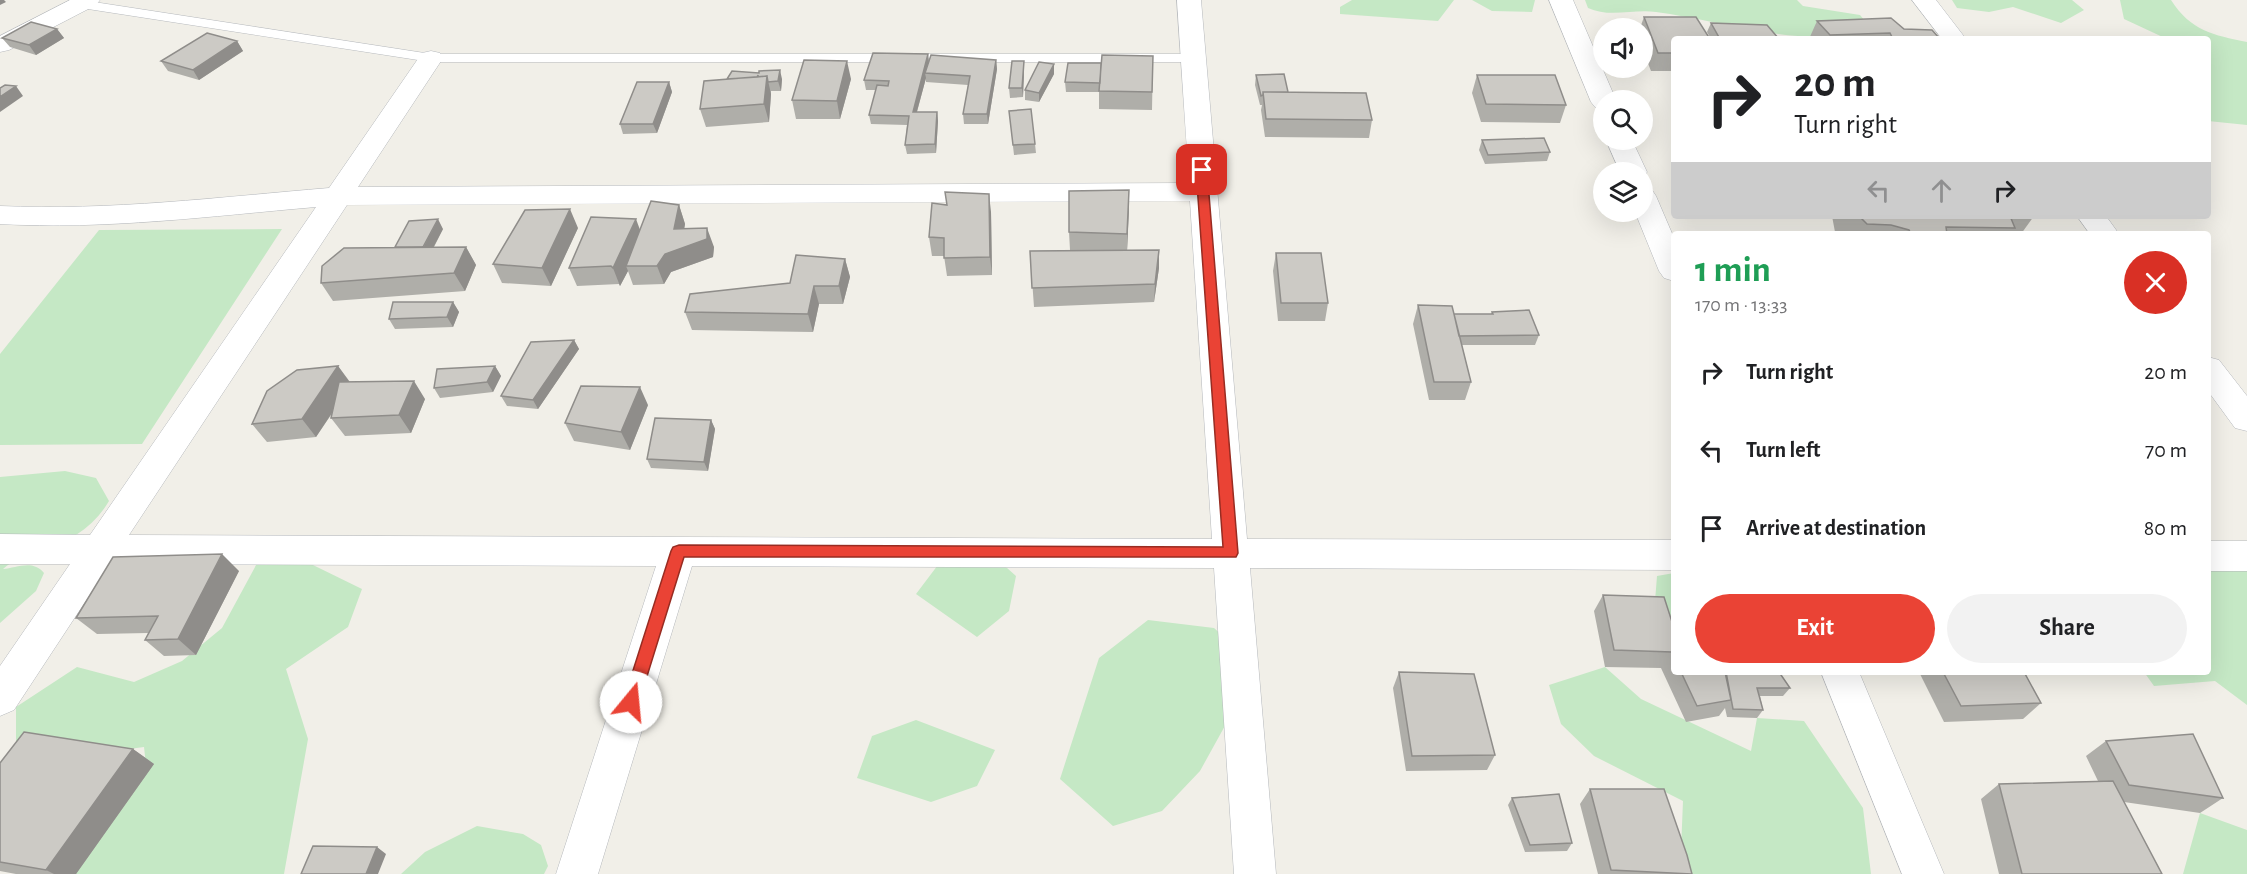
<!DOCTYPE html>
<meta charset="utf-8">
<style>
body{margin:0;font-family:"Alegreya Sans",sans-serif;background:#f2f2f2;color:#202124;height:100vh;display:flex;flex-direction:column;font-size:22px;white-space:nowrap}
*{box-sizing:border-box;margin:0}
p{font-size:20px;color:#757577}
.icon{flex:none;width:33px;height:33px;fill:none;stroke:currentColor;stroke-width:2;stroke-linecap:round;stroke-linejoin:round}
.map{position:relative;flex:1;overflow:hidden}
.details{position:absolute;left:1671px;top:231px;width:540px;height:444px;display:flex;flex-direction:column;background:#fff;border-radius:6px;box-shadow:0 6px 24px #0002}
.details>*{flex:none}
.guide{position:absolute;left:1671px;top:36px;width:540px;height:183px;border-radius:6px;box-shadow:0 6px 24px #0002;background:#fff;color:#202124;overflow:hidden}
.fabs{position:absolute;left:1593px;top:18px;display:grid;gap:12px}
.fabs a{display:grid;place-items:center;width:60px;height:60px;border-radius:50%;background:#fff;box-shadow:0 6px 24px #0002;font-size:30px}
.pin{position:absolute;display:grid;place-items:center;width:51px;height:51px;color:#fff;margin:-26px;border-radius:12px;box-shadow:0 3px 9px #0006}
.me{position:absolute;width:66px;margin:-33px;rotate:17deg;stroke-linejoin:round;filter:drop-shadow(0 0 4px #0008)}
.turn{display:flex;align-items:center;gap:21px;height:126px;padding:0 24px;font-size:27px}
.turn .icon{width:78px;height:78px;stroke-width:2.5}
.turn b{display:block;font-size:42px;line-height:51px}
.lanes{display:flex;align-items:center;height:57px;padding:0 24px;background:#0003;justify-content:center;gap:30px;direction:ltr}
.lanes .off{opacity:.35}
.round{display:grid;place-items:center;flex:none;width:63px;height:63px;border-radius:32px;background:#f2f2f2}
.headline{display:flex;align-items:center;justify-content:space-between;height:102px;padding:0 24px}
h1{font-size:36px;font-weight:600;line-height:45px;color:#1e9e55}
.cta{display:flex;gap:12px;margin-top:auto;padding:12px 24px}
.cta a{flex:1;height:69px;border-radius:36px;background:#ea4335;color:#fff;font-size:24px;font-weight:600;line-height:69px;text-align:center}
.cta a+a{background:#f2f2f2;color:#202124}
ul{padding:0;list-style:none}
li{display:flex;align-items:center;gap:18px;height:78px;padding:0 24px}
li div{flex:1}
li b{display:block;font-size:22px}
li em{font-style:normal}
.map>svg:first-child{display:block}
.green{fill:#c5e8c5}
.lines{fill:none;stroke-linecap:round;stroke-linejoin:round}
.lane-casing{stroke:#b5b8bc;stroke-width:1}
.street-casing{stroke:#b5b8bc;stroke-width:1}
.lane{fill:#fff;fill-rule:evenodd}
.street{fill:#fff;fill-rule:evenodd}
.wall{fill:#afaea9}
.shaded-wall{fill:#8f8d8a}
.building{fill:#cccac5;stroke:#8f8d8a;stroke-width:1.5}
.route{fill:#ea4335;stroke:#982c22;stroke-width:1.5}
</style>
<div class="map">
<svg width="2247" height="874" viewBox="0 0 2247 874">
<rect width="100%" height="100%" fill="#f1efe8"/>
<path class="green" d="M1352,0H1454L1438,21L1340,14V7Z
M1472,0H1535L1532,12L1492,11Z
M1585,0H1797L1803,6L1860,15L1871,28C1809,52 1720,20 1656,12C1633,9 1609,18 1588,8Z
M1952,0H2072L2084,10L2061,23L2013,7L1989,12L1957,8Z
M2120,0H2171C2191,31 2213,35 2247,42V125L2208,121V39H2167L2124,19Z
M282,229L142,444L0,445V354L99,230Z
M65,471L96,478L109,501C94,527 69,542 42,551C28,556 14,559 3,569C16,568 33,559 44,573L36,591L0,623V477Z
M268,543L362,589L348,627L286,669L308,739L284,874H63L146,765L144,747L46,760L16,743V707L77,667L134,682L182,661L222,628Z
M2208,543L2247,544V705L2215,681L2154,686L2144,672H2208Z
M950,549L988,551L1016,576L1009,611L977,637L916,594Z
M1674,573V629L1654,614L1657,576Z
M1148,620L1214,628L1245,656L1242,695L1200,771L1162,811L1113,826L1060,779L1099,658Z
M1605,667L1641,699L1751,751L1757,718L1804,721L1863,808L1871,874H1680L1683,801L1594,756L1561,724L1549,685Z
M916,720L995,750L977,786L931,802L857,778L872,736Z
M2200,813L2247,830V874H2183Z
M477,826L523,834L541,845L548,866L544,874H401L425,852Z"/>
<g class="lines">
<g class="lane-casing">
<path id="lane" d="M81,0L431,54H1194L1201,58L1194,62H431L75,7L73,4L75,1Z"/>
</g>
<g class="street-casing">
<path id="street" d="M70,0H100L96,5L9,50L0,52V36Z
M1177,0H1201L1247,539L1674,540V570L1250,568L1276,874H1234L1214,568L692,566L598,874H556L656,566L110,564L14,710L0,716V666L70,564H0V534L90,535L316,207C211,216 106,230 0,224V206C110,211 220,197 329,188L422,53L431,51L440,53L443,58L358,187L1189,183ZM1190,201L1212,539L129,535L347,205Z
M1549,0H1573L1616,100H1604V110L1595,107L1591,102Z
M1912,0H1936L1966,39H1942Z
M1606,140H1632L1647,172L1643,178L1642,172H1620Z
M1642,187L1652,190L1656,196L1674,238V281L1664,278L1659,271L1635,212H1642Z
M2077,216H2106L2119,234H2090Z
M2208,357L2219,360L2247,396V431L2235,428L2208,391Z
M2208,541H2247V571H2208Z
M1821,672H1859L1944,874H1902Z"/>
</g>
<use href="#lane" class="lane"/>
<use href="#street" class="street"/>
</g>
<path class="wall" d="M1644,17L1674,39V71H1651L1642,48V28H1640Z
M1817,21L1904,29L1940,39H1809Z
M1711,23L1779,39H1711L1707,32Z
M57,29L64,38L36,55L10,47L2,38Z
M237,41L243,51L199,80L168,71L161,61Z
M928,54L929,61L996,60L997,69L988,124H964L963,114L968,85L926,82V78L917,112H937L938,121L936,153L907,154L905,145L907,125L871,124L869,115L876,90H866L864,80Z
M1153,56L1152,110L1099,109V92H1066L1065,82L1101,63Z
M1024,61V71L1023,97L1010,98L1009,88Z
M1054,64V74L1039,102L1025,100V90Z
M1256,75L1288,92L1372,120L1369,138L1265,137L1261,110L1262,105H1260L1255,85Z
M1477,75L1566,105L1560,123L1481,122L1472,93Z
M782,79L781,91H771V94L769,122L706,127L700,109L704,81Z
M851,79L840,119H796L792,100Z
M669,82L672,92L657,133L623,134L620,124Z
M1009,111L1035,144L1036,153L1014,155Z
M1482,140L1550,152L1547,161L1485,164L1479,150Z
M1129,190L1127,250H1159V268L1154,302L1034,307L1030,251L1088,250H1070L1069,232Z
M945,192L991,212L992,275L947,276L944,256H932L929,237L947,205Z
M679,205L685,224L684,229L714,247L713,257L671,272L664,284L633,285L628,271L620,286L619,284L577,286L569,268L640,229Z
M1832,216H2034L2021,234H1837L1835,232Z
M578,228L551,286L502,283L493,264Z
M443,229L434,247H466L476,265L465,291L333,301L321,283L395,247Z
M1276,253L1328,303L1325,321H1278L1273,271Z
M845,259L850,277L843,304H819L813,332L692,330L685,312L790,283Z
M453,302L459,312L453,327L395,329L389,319Z
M1418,305L1454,314H1491L1492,312L1539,335L1535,345H1462L1471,382L1465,400H1429L1413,324Z
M574,340L579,349L538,409L507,406L501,396Z
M338,366L350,382L425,399L411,433L345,436L331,418L333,412L316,437L267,442L252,424Z
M495,366L501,376L493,392L440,398L434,388Z
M648,405L630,450L574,441L565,423Z
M711,420L715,429L708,471L651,468L647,459Z
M239,571L196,655L164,656L145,640L148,633L97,634L76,618Z
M1603,595L1674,628V672H1779L1790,688L1783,696H1760L1763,710L1757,718L1727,717L1725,708L1719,716L1686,722L1661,668L1605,667L1594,611Z
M1399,672L1495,755L1487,770L1406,771L1393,688Z
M1919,672H2024L2041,703L2023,719L1944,722Z
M2106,741L2223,798L2200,813L2124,802L2162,874H1999L1981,799L1999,784L2098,781L2086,756Z
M133,749L154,764L76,874H16L0,871V763Z
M1590,789L1692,874H1598L1580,804Z
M1512,798L1572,843L1567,851L1525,852L1508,805Z"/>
<path class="shaded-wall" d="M0,0H4L6,2L0,5Z
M57,29L64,38L36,55L29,45Z
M237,41L243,51L199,80L193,70Z
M928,54L929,64L925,73L926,78L914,122L913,112Z
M996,60L997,69L988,124L987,114Z
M847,61L851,79L840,119L837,101Z
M1024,61V71L1023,97L1022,88Z
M1054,64V74L1039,102V93Z
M780,70L782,79L781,91L778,81Z
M767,76L771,94L769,122L764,104Z
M669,82L672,92L657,133L653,124Z
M16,86L23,96L0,112V97Z
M937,112L938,121L936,153L935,144Z
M1129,190V209L1127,252V234Z
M989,194L991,212L992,275L990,257Z
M679,205L685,224L681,248L674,229Z
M570,209L578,228L551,286L542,268Z
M438,219L443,229L424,265L419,256Z
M636,219L643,238L626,266L628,271L620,286L613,268Z
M707,228L714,247L713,257L671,272L664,284L657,266L665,254Z
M466,247L476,265L465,291L454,273Z
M1159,250V268L1154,302L1155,284Z
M845,259L850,277L843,304L839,286Z
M814,286L819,304L813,332L808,314Z
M453,302L459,312L453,327L447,317Z
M574,340L579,349L538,409L533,400Z
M338,366L351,384L316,437L302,419Z
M495,366L501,376L493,392L487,382Z
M414,381L425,399L411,433L399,415Z
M640,387L648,405L630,450L621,432Z
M711,420L715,429L708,471L704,462Z
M222,554L239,571L196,655L178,639Z
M133,749L154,764L76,874H54L46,870Z
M377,847L386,854L378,874H366Z"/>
<path class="building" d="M1644,17H1696L1710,39H1674V53H1658Z
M1891,18L1904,29L1932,30L1940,39H1893L1890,33L1830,35L1817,21Z
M31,22L57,29L29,45L2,38Z
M1711,23L1767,25L1779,39H1720Z
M207,33L237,41L193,70L161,61Z
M873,53L928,54L913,112H937L935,144L905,145L909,116L869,115L877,85L888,86L889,81L864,80Z
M931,55L996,60L987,114H963L970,76L925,73Z
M1102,55L1153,56L1152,92L1099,91Z
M804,60L847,61L837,101L792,100Z
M1012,61H1024L1022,88H1009Z
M1039,62L1054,64L1039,93L1025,90Z
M1068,63H1101L1100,83L1065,82Z
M780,70L778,81L768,82L767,76L758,77V75L757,77L727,79L732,71L759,73V71Z
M1284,74L1288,92H1263V95L1261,96L1256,75Z
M1477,75H1555L1566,105L1486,104Z
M767,76L764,104L700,109L704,81Z
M637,82H669L653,124H620Z
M5,85L16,86L0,97V88Z
M1263,92L1366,93L1372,120L1266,119Z
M1031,109L1035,144L1013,145L1009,111Z
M1544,138L1550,152L1488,155L1482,140Z
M1129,190L1127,234L1069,232V191Z
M945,192L989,194L990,257L944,258V238L929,237L932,203L947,205Z
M651,201L679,205L674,229L707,228V239L665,254L657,266H626Z
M570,209L542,268L493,264L525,210Z
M1859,216H2010L2015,228L1946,227L1947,234H1911L1909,230L1891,225L1867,224Z
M591,217L636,219L613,268L611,266L569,268Z
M438,219L423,247H395L409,221Z
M466,247L454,273L321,283L322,266L344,248Z
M1159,250L1155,284L1032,288L1030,251Z
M1276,253H1321L1328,303H1281Z
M796,255L845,259L839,286H814L808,314L685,312L690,294L790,283Z
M393,302H453L447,317L389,319Z
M1418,305L1452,306L1471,382H1434Z
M1529,310L1539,335L1459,336L1454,314H1493L1492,312Z
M574,340L533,400L501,396L531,342Z
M338,366L302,419L252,424L267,391L297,370Z
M495,366L487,382L434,388L437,369Z
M414,381L399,415L331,418L339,382Z
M581,386L640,387L621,432L565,423Z
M655,418L711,420L704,462L647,459Z
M222,554L178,639L145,640L158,616L76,618L113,557Z
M1603,595L1664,597L1674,628V657L1672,652L1614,650Z
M1399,672L1474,674L1495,755L1412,756Z
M1681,672H1725L1731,700L1697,706Z
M1726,672H1779L1790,688H1757L1763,710L1733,709Z
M1943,672H2024L2041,703L1961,706Z
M24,732L133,749L46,870L0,862V763Z
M2193,734L2223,798L2129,785L2106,741Z
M2113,781L2162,874H2022L1999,784Z
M1590,789H1664L1687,855L1692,874L1611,870Z
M1559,794L1572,843L1530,845L1512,798Z
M313,846L377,847L366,874H301Z"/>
<path class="route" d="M1202,166L1207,170L1238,553L1236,557H684L639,702L637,707L631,709L625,707L623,702L671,551L673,547L679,545L1223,547L1196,170Z"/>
</svg>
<div class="fabs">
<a><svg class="icon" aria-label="sound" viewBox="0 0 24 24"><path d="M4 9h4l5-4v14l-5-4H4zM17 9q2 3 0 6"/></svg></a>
<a><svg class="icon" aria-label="search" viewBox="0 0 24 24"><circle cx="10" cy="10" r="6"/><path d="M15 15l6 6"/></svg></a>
<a><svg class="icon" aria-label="layers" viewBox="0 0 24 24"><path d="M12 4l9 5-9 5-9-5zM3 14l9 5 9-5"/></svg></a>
</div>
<div class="pin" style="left:1202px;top:170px;background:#d93025"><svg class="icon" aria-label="arrive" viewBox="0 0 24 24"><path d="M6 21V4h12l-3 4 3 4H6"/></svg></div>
<svg class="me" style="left:631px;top:702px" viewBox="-20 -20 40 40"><circle r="19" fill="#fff"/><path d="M0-13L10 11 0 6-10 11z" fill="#ea4335"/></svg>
<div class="guide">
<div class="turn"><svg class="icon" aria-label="right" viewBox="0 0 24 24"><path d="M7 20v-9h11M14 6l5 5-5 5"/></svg><div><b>20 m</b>Turn right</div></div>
<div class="lanes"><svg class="icon off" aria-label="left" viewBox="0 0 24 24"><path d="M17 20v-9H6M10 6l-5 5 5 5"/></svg><svg class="icon off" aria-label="ahead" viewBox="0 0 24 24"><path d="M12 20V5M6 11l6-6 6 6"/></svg><svg class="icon" aria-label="right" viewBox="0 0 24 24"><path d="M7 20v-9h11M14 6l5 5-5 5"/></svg></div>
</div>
<section class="details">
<div class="headline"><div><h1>1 min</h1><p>170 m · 13:33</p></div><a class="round" style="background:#d93025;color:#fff"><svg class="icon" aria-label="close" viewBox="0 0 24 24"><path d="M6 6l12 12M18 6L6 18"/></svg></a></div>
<ul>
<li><svg class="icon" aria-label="right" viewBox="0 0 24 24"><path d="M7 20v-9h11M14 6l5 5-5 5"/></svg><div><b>Turn right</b></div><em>20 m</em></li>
<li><svg class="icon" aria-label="left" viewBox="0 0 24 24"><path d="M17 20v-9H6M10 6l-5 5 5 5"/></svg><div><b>Turn left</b></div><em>70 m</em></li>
<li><svg class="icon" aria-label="arrive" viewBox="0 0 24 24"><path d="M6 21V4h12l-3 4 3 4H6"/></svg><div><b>Arrive at destination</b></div><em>80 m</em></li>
</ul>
<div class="cta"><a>Exit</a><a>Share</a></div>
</section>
</div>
